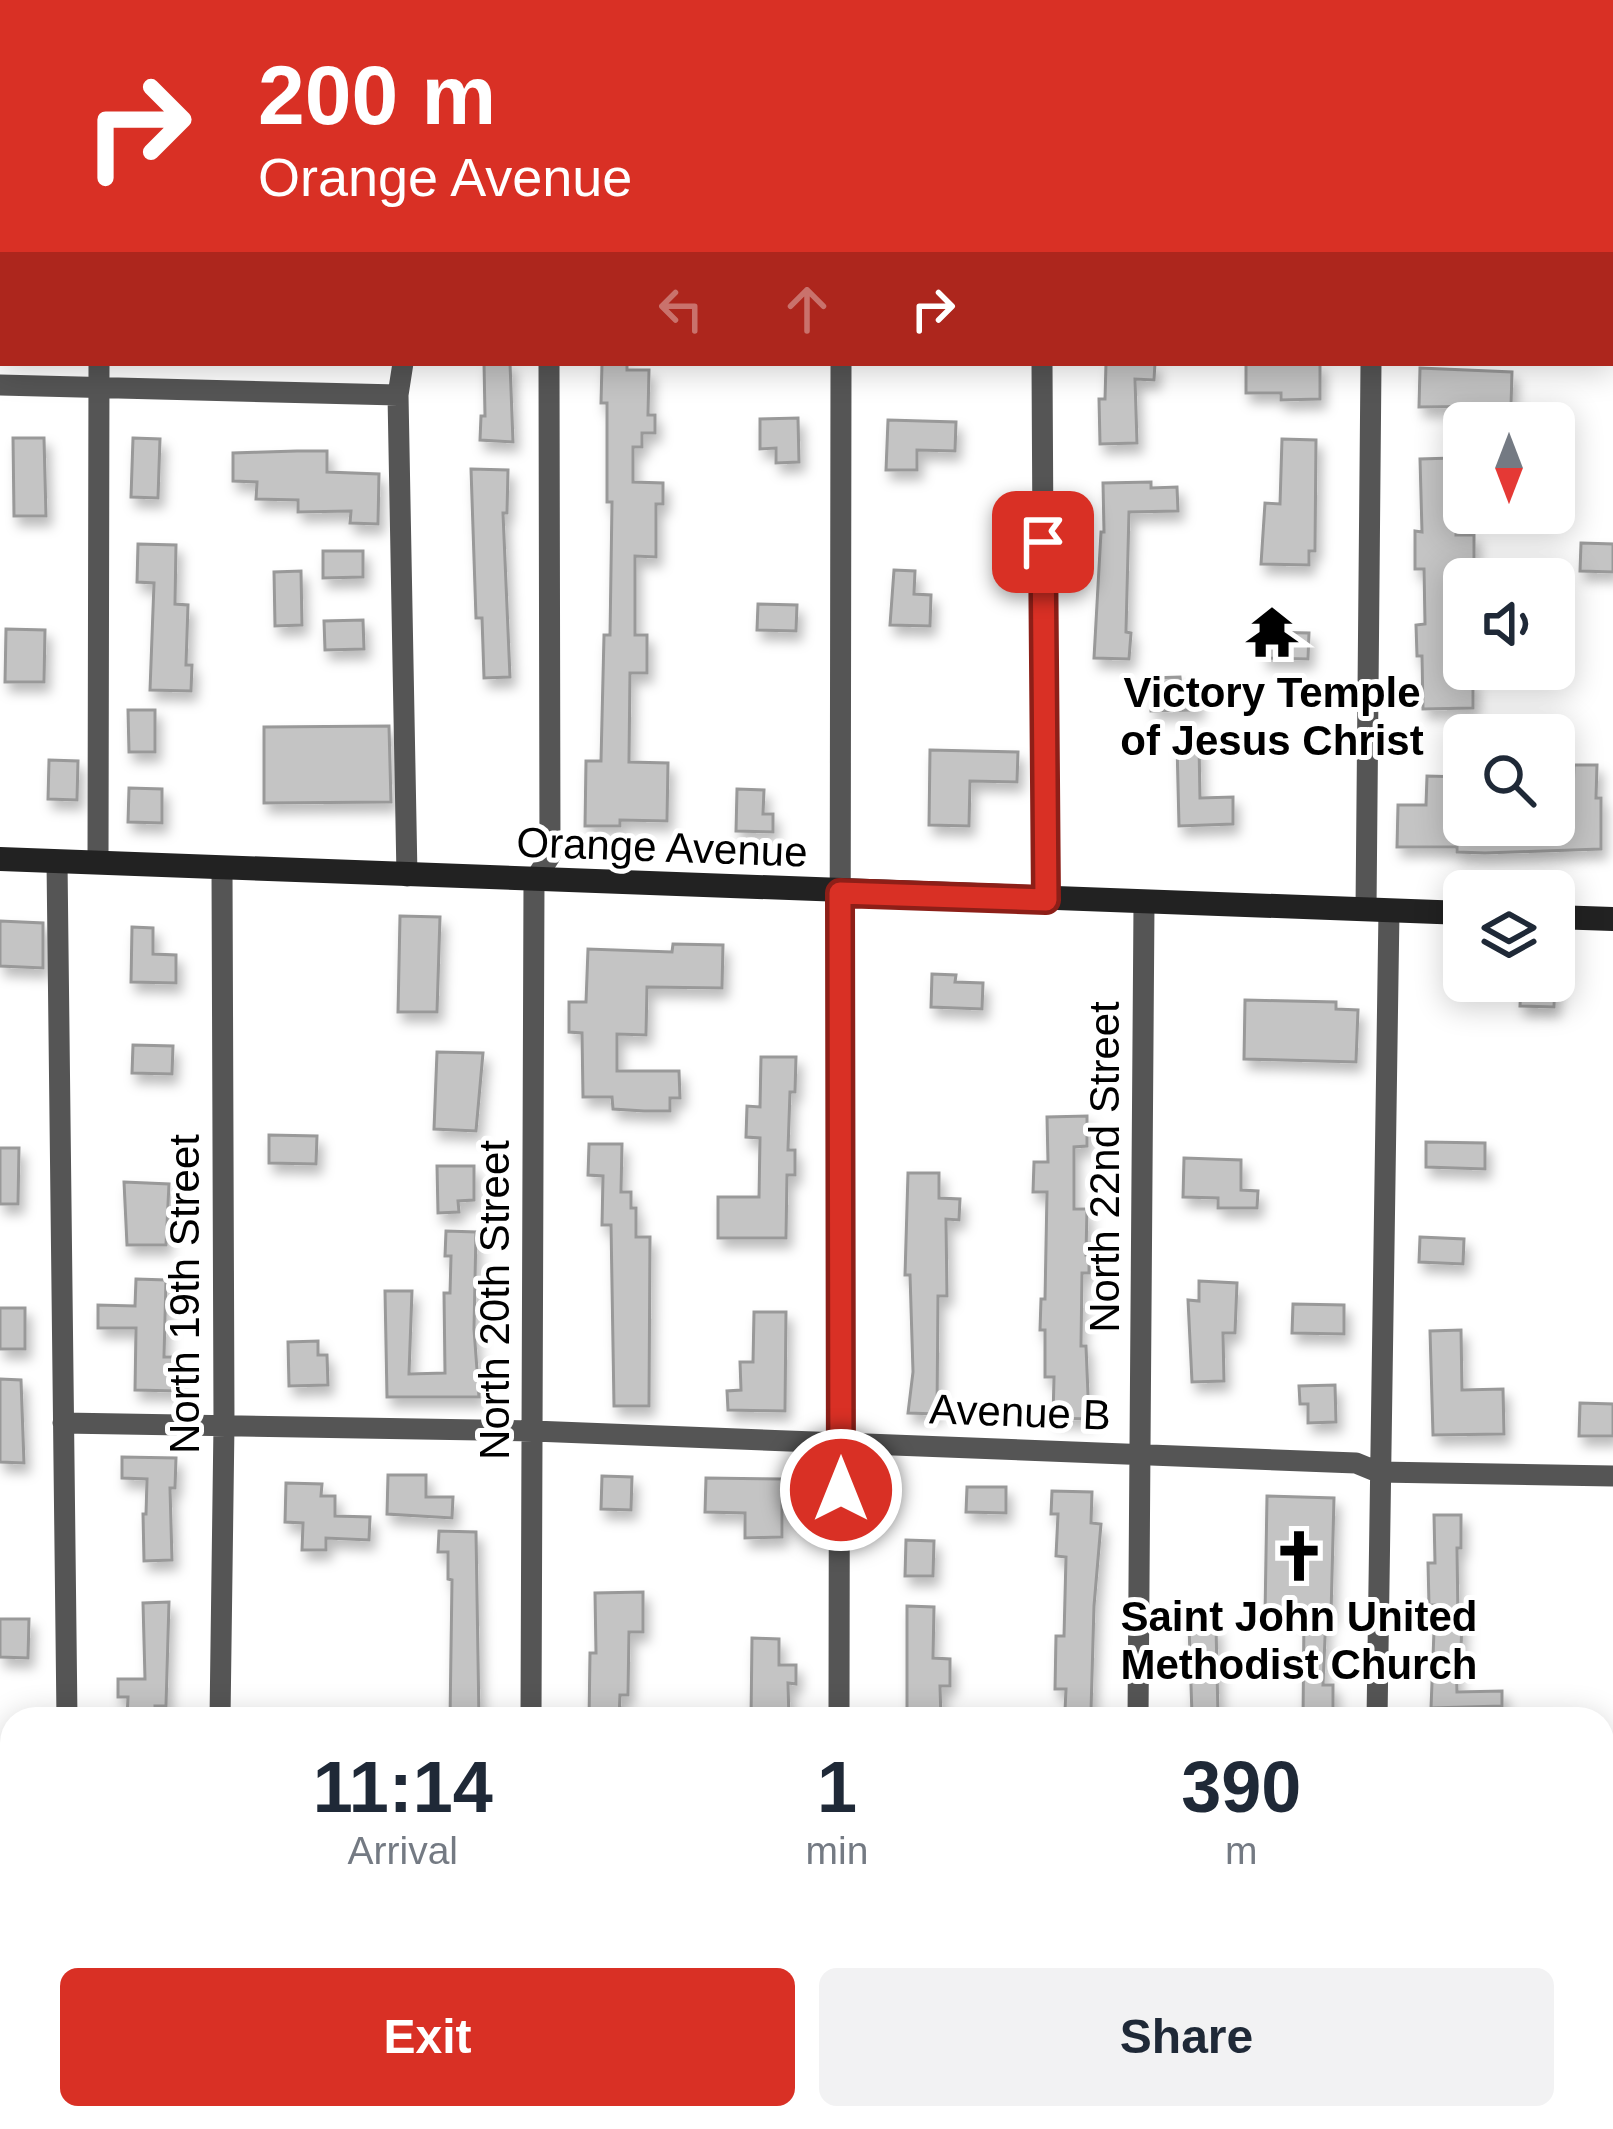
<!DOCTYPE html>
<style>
body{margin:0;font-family:Helvetica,sans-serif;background:#f2f2f3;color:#1f2937;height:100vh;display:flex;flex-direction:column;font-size:45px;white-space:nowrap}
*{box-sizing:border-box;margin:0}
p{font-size:39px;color:#747a83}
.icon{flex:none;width:66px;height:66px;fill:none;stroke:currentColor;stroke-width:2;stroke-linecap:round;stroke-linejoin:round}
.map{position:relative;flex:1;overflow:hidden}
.sheet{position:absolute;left:0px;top:1707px;width:1614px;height:423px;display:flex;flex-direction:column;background:#fff;border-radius:36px 36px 0 0;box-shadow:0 6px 30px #0003}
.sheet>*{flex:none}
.guide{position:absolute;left:0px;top:0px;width:1614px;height:366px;box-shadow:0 6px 30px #0003;background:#d93025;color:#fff;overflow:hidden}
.needle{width:78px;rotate:180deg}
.controls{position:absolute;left:1443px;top:402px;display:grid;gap:24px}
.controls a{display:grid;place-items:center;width:132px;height:132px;border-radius:18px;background:#fff;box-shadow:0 6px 30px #0003;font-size:60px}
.pin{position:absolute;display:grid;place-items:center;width:102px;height:102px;color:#fff;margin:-51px;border-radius:24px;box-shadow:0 6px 18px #0006}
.me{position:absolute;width:132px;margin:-66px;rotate:0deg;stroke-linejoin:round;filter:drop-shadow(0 0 9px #0008)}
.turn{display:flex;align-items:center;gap:42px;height:252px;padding:0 60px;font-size:54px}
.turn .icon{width:156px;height:156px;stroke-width:2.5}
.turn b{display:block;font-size:84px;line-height:102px}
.lanes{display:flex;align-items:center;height:114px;padding:0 60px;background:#0003;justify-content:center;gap:60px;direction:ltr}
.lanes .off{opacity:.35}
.eta{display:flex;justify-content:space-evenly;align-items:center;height:204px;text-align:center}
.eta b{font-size:72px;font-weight:700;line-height:84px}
.cta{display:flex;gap:24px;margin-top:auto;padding:24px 60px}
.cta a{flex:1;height:138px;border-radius:18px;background:#d93025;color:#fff;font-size:48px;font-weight:700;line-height:138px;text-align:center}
.cta a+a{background:#f2f2f3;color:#1f2937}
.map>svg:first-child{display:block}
.building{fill:#c4c4c4;stroke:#999;stroke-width:3;filter:url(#shadow)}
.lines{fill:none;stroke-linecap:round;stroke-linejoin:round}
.minor{stroke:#555;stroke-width:21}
.secondary{stroke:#222;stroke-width:24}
.route-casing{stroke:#8d1f18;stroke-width:30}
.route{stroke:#d93025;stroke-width:21}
.labels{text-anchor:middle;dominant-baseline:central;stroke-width:10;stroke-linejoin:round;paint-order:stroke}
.poi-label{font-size:42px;font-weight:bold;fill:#000;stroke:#fff}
.street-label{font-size:42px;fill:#000;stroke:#fff}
</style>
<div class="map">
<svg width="1613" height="2129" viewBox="0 0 1613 2129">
<defs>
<filter id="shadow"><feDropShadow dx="5" dy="9" stdDeviation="6" flood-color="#0004"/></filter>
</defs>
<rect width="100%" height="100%" fill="#fff"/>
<path class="building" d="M484,363H510L513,442L480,440L481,416H485Z
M602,363H627V370H649L648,415H655V433H642V447H633V482L663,483V504H656V557L635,556V635H647V673H630L629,762L668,763L667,821L620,820V826H585L586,761H601L604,635H610L612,502H607V403H601Z
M1106,363H1155L1154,380L1135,379L1137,443L1100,444L1099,399H1105Z
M1246,364H1320V399L1281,400V393H1246Z
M1420,368L1512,372L1511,406L1419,407Z
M798,418L799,462L776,463V448L760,449V419Z
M888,420L956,422L955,451L917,450V470H886Z
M13,438H44L46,516H14Z
M133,438L160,439L158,498L131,497Z
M1282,439L1316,440L1315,551H1309V565L1261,564L1265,503L1280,504Z
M297,451H327V472L379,474L378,524L350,523L351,511L298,512V500L256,499L257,482L233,481V453Z
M1452,458L1453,476L1463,475L1464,502H1457L1456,535H1474V563H1464V638H1459V679H1473V708L1423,709L1422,656H1417L1416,625L1425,624L1424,569H1415V531L1422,532L1420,459Z
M471,469L508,470L507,513H503L510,677L484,678L482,618H476Z
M1151,482V488L1177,487L1178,511L1129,512L1126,632L1131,633L1129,659L1094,658L1101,532H1104L1103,483Z
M1581,543L1613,544V572L1580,571Z
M138,544L176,545L175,604L188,605L186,665H192L191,691L150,690L154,583L137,582Z
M323,551H363V577L323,578Z
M894,570L915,571L914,594L931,595L930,626L890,625Z
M301,571L302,625L275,626L274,572Z
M758,604L797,605L796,631L757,630Z
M363,620L364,649L325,650L324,621Z
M6,629L45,630L44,682H5Z
M1264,632L1309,633L1308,659L1263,658Z
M1180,677L1181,687H1198V710L1151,711L1150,678Z
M128,710H155V752H129Z
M389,726L391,802L264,803V727Z
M1177,744H1199L1200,798L1233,797V824L1179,826Z
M930,750L1018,752L1017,782L970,781L969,826L929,825Z
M49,760L78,761L77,800L48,799Z
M1574,765H1597L1596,798H1601V849L1485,853L1457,852V847H1397L1398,805H1426L1427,776L1464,777V825H1565V819H1572Z
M129,788L162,789V823L128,822Z
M737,789L764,790L763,814H773V832L736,831Z
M400,916L440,917L437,1012H398Z
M0,921L43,923V968L0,966Z
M132,927L153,928V954L176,955V983L131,982Z
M673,944L723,945L722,988L647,987L646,1035L617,1034V1071H679L680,1098H670V1111H644L613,1109L612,1097H583L582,1033L569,1032V1002H586L588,949L672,952Z
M932,974L956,975L955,982L983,983L982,1009L931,1007Z
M1521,981H1555L1554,1007L1520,1006Z
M1245,1000L1336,1002V1009L1358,1010L1356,1062L1244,1059Z
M133,1045L173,1046L172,1074L132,1073Z
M437,1052L483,1053L476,1131L434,1129Z
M761,1057H796L795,1092H790L788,1150H795V1175H787L786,1238H718V1197H759L760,1138L746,1137L747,1106L760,1107Z
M1087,1116V1146L1074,1147V1209H1087L1086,1255H1089V1273H1082L1081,1346H1086L1089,1419L1053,1418L1054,1377H1045V1330H1040L1041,1299H1045L1047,1192H1033L1034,1162H1048L1047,1117Z
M269,1135L317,1136L316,1164L269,1163Z
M1426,1142L1485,1143V1169L1426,1167Z
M589,1144H622L621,1192H631V1208H636V1237H650L649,1406H614L611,1225H602L603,1176L588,1175Z
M0,1148H19L18,1204H0Z
M1184,1158L1241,1160V1190L1258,1191L1257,1208H1218V1198L1183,1197Z
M437,1166H474V1200L458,1201L459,1212L438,1213Z
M908,1173H939V1198L960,1199L959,1220L946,1219L947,1296H938L937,1414L908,1413L913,1372L910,1275H905Z
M124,1182L169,1184L166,1245H127Z
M446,1231L476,1232L474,1329L479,1397H387L385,1291H412L409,1374L445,1373L444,1293H450L451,1256H445Z
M1420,1237L1464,1239L1463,1264L1419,1262Z
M136,1279L166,1280L164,1357H178L177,1391L135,1390L136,1328H98V1305L135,1306Z
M1199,1281L1237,1283L1235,1333H1223L1224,1381L1192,1382L1188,1300L1199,1301Z
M1293,1304L1344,1305V1334L1292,1333Z
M0,1308H25V1349H0Z
M754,1312H786L785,1411L728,1410L727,1391L741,1390L740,1362H753Z
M1461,1330L1462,1390L1503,1389L1504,1434L1433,1435L1430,1331Z
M318,1341V1355H327L328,1385L289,1386L288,1342Z
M0,1379L21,1380L24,1463L0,1462Z
M1335,1385L1336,1422L1308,1423V1404H1300L1299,1386Z
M1580,1403L1613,1404V1436H1579Z
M122,1457L176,1458L175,1488H170L172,1560L144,1561L143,1514H146L147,1479L122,1478Z
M388,1475H426V1497H453L452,1518L387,1514Z
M602,1476L632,1477L631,1510L601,1509Z
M706,1478L782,1479V1537L745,1538V1513L705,1512Z
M286,1483L322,1484L321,1496H335V1516L370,1517L369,1540L326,1538V1550H302L303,1523L285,1522Z
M967,1487H1006V1513L966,1512Z
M1052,1491L1092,1492L1091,1523L1101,1524L1094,1606L1091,1711L1065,1710L1066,1689H1055L1056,1636H1064L1066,1557L1056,1556L1058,1514H1051Z
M1267,1496L1334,1498L1331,1615H1326L1323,1685H1333V1719H1303L1304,1615L1265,1614Z
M1434,1515H1461V1548H1457L1458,1618H1462L1461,1651H1456L1457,1692L1502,1691V1706L1431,1708L1435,1605H1429L1428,1563H1435Z
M439,1531L476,1532L479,1719H450L452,1580L448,1579V1552H438Z
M906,1540L934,1541L933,1576H905Z
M643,1592V1632H629L628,1695H620L619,1719H589L590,1653H596L595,1593Z
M169,1602L166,1706H155V1719H127L128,1697H118V1679H145L143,1603Z
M907,1606L934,1607L933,1658L950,1659V1686H940L941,1719H907Z
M0,1619H29L28,1658L0,1657Z
M1189,1626H1216L1218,1715H1192Z
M752,1638L779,1639V1665H796V1684L788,1683L789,1719H751Z"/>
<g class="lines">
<path class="minor" d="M233,0V3
M1038,0V3
M1371,0V3
M556,3V0
M850,3V0
M1611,326H1613
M403,363L398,395L407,876
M1042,363L1045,900
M0,385L398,395
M57,861L67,1719
M98,863L99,363
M1366,910L1371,363
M63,1423L533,1431L1356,1463L1378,1472L1613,1476
M220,1719L224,1424L222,868
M531,1719L534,881L550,856L549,363
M839,1719L841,363
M1138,1719L1144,904
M1377,1719L1389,910
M1602,1935H1613
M0,1946H12
M1377,2118L1378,2129"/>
<path class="secondary" d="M0,859L1464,913
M1554,917L1613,919"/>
</g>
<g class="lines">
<g class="route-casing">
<path id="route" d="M841,1490L840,893L1046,900L1043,542"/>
</g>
<use href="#route" class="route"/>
</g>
<defs>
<g id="temple-bare" transform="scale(4.14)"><path d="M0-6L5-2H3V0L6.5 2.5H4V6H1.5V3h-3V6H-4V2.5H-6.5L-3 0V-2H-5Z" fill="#000" stroke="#fff" stroke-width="2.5" paint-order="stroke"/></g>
<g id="church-bare" transform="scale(4.14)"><path d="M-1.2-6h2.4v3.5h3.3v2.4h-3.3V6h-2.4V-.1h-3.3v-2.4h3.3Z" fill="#000" stroke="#fff" stroke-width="2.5" paint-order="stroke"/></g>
</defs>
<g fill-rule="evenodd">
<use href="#temple-bare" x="1272" y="632"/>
<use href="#church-bare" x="1299" y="1556"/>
</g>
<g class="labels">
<g class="poi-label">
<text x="1272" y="692">Victory Temple<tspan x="1272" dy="48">of Jesus Christ</tspan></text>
<text x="1299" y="1616">Saint John United<tspan x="1299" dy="48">Methodist Church</tspan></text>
</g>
<g class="street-label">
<text transform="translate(662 847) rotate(2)">Orange Avenue</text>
<text transform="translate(1104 1167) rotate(-90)">North 22nd Street</text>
<text transform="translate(184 1294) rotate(-90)">North 19th Street</text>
<text transform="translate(494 1300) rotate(-90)">North 20th Street</text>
<text transform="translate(1020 1412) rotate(2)">Avenue B</text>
</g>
</g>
</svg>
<div class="controls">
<a><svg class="needle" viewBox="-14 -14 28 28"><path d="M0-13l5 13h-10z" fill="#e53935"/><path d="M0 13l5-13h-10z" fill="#747a83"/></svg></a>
<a><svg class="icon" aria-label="sound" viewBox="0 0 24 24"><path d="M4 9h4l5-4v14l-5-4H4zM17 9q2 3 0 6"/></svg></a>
<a><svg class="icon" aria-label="search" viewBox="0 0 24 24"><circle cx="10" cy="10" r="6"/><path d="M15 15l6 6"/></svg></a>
<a><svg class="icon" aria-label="layers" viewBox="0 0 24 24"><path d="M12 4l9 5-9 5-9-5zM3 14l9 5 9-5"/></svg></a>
</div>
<div class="pin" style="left:1043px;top:542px;background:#d93025"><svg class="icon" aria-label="arrive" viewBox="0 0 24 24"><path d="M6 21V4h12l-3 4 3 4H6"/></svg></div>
<svg class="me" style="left:841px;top:1490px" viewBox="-20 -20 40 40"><circle r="17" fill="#d93025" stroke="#fff" stroke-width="3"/><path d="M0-11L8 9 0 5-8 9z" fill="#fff"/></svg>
<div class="guide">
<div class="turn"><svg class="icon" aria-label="right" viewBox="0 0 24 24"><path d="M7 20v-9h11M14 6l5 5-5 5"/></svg><div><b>200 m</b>Orange Avenue</div></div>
<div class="lanes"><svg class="icon off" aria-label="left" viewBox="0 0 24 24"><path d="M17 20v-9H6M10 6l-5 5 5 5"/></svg><svg class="icon off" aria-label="ahead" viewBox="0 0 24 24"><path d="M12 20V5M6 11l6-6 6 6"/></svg><svg class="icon" aria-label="right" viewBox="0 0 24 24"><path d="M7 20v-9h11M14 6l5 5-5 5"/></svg></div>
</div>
<section class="sheet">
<div class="eta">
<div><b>11:14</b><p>Arrival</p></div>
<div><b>1</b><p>min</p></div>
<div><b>390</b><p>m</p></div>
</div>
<div class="cta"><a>Exit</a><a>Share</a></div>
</section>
</div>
